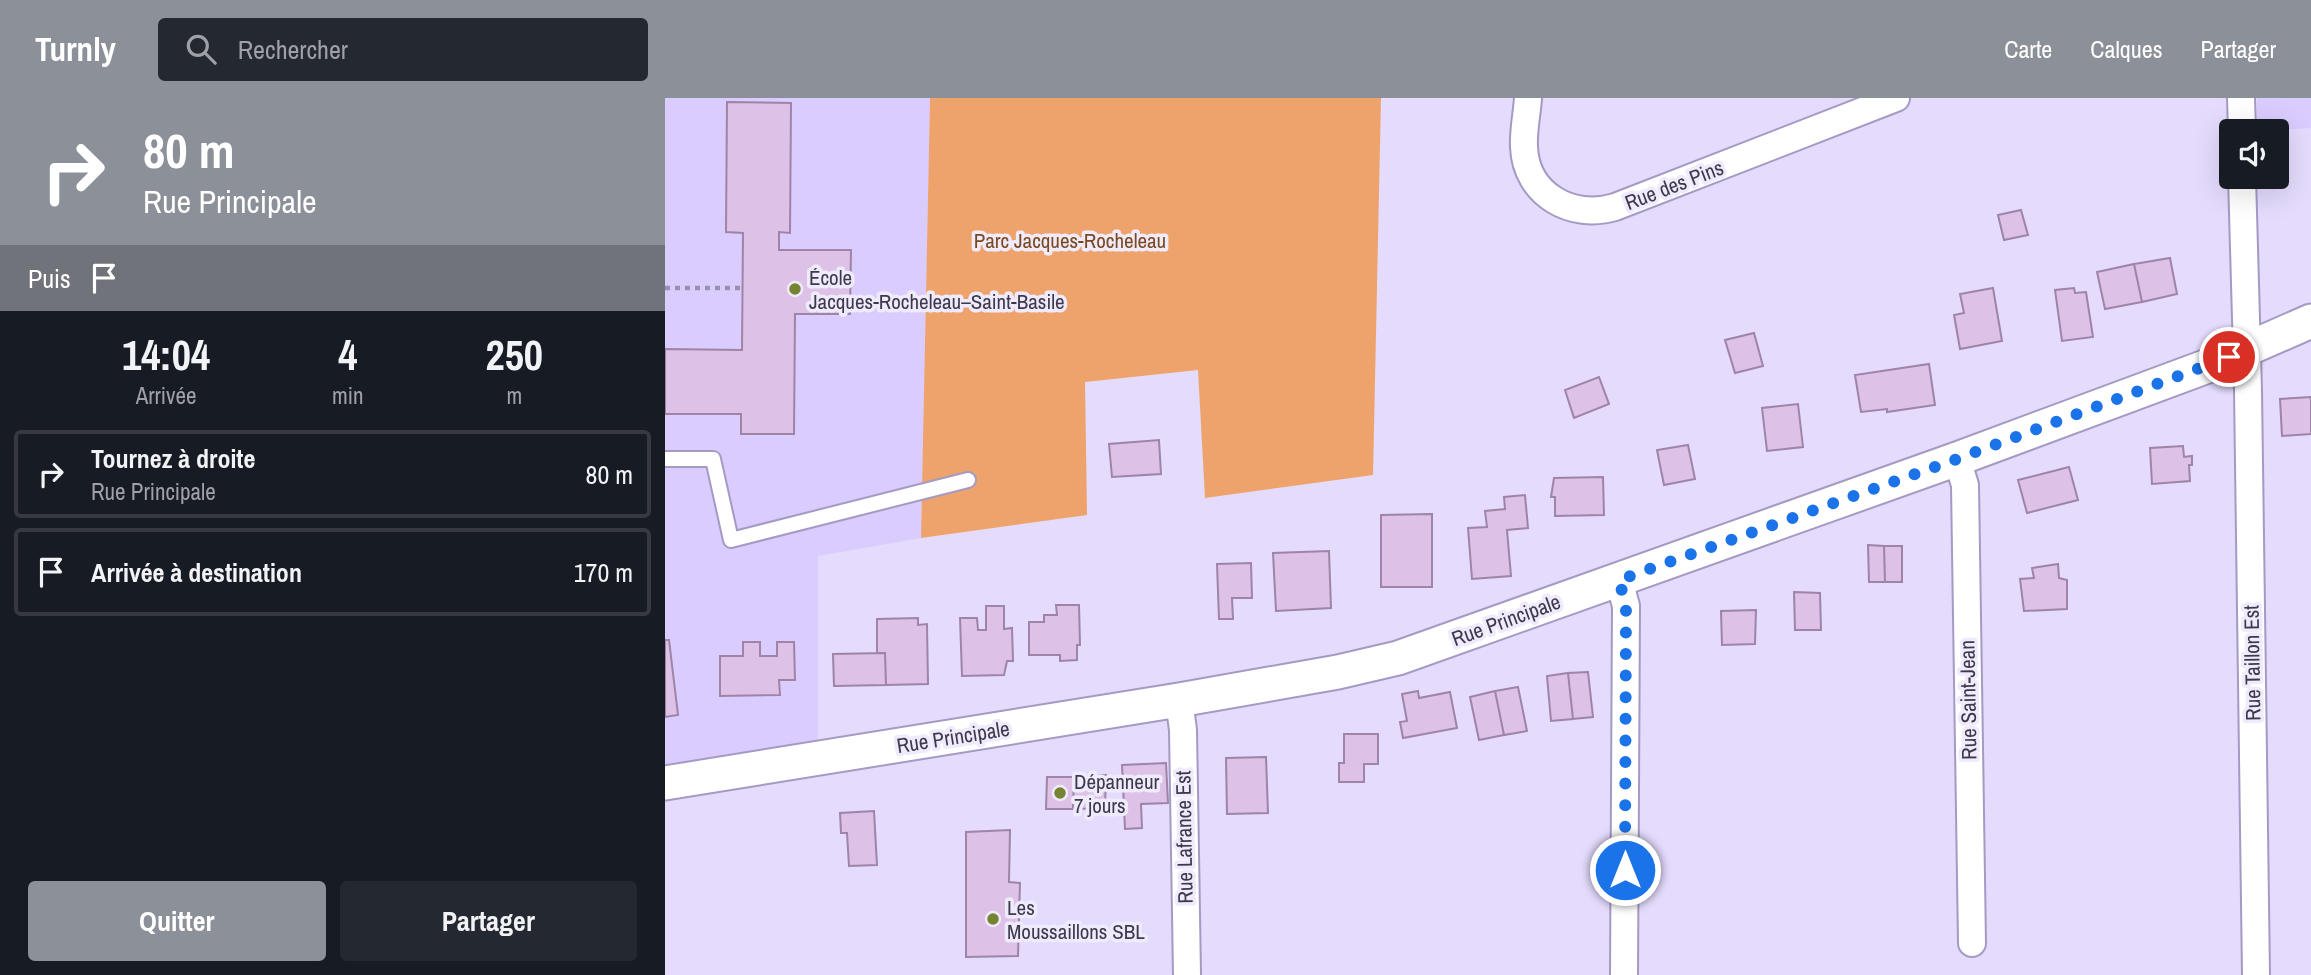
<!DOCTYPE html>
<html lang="fr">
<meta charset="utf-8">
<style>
body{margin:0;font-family:"Archivo Narrow",sans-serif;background:#242831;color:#f1f3f6;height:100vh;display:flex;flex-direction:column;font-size:26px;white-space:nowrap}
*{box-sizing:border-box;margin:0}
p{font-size:23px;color:#9ea1a6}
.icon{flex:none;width:38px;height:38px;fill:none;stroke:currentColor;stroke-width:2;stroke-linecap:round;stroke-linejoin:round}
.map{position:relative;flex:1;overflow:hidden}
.panel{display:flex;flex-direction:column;background:#171b24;width:665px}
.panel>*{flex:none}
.banner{background:#8c9099;color:#fff;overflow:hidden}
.controls{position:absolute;left:1554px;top:21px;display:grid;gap:14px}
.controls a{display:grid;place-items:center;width:70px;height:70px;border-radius:7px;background:#171b24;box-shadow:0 7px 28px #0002;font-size:35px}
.pin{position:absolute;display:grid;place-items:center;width:60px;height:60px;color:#fff;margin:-30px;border:4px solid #fff;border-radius:50%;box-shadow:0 2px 7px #0007}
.me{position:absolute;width:77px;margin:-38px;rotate:0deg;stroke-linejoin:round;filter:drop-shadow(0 0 5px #0008)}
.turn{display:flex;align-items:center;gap:24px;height:147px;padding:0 28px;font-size:32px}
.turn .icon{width:91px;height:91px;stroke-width:2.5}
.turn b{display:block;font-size:49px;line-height:60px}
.then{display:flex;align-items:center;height:66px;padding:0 28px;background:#0003;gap:14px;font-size:26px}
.eta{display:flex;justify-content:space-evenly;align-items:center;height:119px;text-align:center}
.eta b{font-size:42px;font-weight:800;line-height:49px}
.cta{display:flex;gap:14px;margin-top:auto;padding:14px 28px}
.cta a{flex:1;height:80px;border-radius:7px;background:#8c9099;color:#fff;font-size:28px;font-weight:800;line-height:80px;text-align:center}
.cta a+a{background:#242831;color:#f1f3f6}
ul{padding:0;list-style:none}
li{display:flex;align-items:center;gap:21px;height:88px;margin:0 14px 10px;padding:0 14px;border:4px solid #363941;border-radius:7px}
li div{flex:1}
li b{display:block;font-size:26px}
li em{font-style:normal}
header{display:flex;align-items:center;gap:42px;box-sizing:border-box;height:98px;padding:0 35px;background:#8c9099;color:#fff}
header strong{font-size:33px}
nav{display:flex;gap:38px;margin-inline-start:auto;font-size:24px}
.search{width:490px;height:63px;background:#242831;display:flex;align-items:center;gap:18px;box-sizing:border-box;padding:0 24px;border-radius:7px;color:#9ea1a6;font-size:26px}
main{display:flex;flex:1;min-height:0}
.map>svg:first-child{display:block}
.built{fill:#daccfe}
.green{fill:#eda36b}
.building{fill:#ddc1e6;stroke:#9e84a7;stroke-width:2}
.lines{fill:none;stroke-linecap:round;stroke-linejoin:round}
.service-casing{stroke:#a59ac3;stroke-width:18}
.minor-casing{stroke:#a59ac3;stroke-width:30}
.tertiary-casing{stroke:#a59ac3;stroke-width:37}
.path{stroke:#9991ac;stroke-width:4.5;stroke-dasharray:5 5;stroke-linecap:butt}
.service{stroke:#fff;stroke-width:14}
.minor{stroke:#fff;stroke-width:26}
.tertiary{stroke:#fff;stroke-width:33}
.route{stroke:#1a73e8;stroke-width:12;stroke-dasharray:0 21.6}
.poi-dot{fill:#768331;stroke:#efebfc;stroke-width:2.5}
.labels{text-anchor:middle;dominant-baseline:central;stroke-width:7;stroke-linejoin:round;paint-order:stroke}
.street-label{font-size:21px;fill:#3e394a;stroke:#efebfc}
.park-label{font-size:21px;fill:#7c491d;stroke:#efebfc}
.poi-label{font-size:21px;fill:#3e394a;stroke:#efebfc;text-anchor:start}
</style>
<header>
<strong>Turnly</strong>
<div class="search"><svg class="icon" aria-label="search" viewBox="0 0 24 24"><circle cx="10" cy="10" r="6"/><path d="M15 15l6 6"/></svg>Rechercher</div>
<nav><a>Carte</a><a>Calques</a><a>Partager</a></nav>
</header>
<main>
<section class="panel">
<div class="banner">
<div class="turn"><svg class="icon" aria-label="right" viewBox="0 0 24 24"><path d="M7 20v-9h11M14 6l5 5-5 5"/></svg><div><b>80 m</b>Rue Principale</div></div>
<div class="then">Puis<svg class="icon" aria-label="arrive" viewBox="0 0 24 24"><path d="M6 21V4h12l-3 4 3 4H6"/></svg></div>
</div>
<div class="eta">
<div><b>14:04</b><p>Arrivée</p></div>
<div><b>4</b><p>min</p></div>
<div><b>250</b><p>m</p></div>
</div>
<ul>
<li><svg class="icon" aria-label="right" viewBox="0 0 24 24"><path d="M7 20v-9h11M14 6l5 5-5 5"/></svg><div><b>Tournez à droite</b><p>Rue Principale</p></div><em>80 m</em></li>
<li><svg class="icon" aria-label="arrive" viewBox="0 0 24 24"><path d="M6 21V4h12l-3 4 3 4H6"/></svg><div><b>Arrivée à destination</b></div><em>170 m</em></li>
</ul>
<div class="cta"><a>Quitter</a><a>Partager</a></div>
</section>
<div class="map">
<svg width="1646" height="877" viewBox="0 0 1646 877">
<rect width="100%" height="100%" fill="#e4dbfd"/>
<path class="built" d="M0,0H265L256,440L153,458V646L0,670Z
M1592,0H1646V30L1592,33Z"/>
<path class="green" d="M265,0H716L708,377L540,400L533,272L420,284L422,417L256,440Z"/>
<path class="building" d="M62,4L126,5L125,135L114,134V152H186L185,216H130L129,336H76V316H0V251L77,252L78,135L61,134Z
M1356,112L1363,137L1339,142L1333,117Z
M1505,160L1512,196L1477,204L1469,166Z
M1469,166L1477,204L1440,211L1432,174Z
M1328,190L1337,243L1295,251L1289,217L1299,215L1295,196Z
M1409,190L1410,195L1421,194L1428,239L1397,243L1390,192Z
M1089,235L1098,268L1070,275L1060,242Z
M1264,266L1270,307L1222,314V311L1196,314L1190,277Z
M934,279L944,306L909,320L900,292Z
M1646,299V336L1617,338L1615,301Z
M1133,306L1138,349L1102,353L1097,310Z
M494,342L496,376L447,379L444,346Z
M1023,347L1030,381L999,387L992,352Z
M1518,348L1519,359L1527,358V367H1524L1525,383L1487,386L1485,350Z
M1404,369L1413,402L1362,415L1353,382Z
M938,379L939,417L890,418V399H886L889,380Z
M860,397L863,430L842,432L846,478L807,481L803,430L822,429L820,413L840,411L839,399Z
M767,416V489H716V417Z
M1203,447L1219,448L1220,484H1204Z
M1219,448H1237V484H1220Z
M664,453L666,510L611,513L608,455Z
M586,465L587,500H567L568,521H554L552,466Z
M1393,466L1394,480L1402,482V511L1359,513L1355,481L1369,480L1367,470Z
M1129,494L1155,495L1156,532H1130Z
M391,507H414L415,547H412V562L395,563V557H364V524H379V517H392Z
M321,508H339V531L347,530L348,563H342L339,577L297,578L295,520H312L313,532H321Z
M1091,512L1090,546L1057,547L1056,513Z
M253,520V527L262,526L263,586L221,587L220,555H212V521Z
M0,542H4L13,617L0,619Z
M78,544H95V558H112V544H129L130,582H114L115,597L55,598V558H78Z
M220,555L221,587L169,588L168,556Z
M923,574L928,619L908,621L903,575Z
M903,575L908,621L886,623L882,578Z
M853,589L862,633L839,637L830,593Z
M753,593L754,600L785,594L792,630L738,640L735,624L742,623L737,596Z
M830,593L839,637L814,642L805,599Z
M679,636H713V666H699V684H674V665H679Z
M601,659L603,715L562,716L561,660Z
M501,665L503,705L476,706L477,730L460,731L457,667Z
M441,677L440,710L408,711L409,679Z
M382,679H409L408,711H381Z
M209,713L212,767L184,768L182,735H176L175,715Z
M345,732L344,784L355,785L353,858L301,859V734Z"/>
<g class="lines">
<g class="service-casing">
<path id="service" d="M0,361H48L66,442L303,382"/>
</g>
<g class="minor-casing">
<path id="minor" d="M863,0C862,16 858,33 859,49C861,97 907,122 950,109L1231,0
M1576,0L1577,33
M1577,79L1583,292L1591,877
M1292,361L1300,387L1307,845
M954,482L961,508L959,877
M514,602L518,632L522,877"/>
</g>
<g class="tertiary-casing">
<path id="tertiary" d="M0,685L514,602L673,574L733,560L1292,361L1548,266L1646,223"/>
</g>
<path class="path" d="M0,190H77"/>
<use href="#service" class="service"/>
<use href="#minor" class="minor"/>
<use href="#tertiary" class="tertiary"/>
</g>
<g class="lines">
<path class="route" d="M960,772L961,508L954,482L1292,361L1564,259"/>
</g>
<g class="poi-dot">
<circle cx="130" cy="191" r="7"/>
<circle cx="395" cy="695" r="7"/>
<circle cx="328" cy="821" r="7"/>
</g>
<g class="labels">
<g class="street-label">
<text transform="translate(1009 87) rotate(-21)">Rue des Pins</text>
<text transform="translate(841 522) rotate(-20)">Rue Principale</text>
<text transform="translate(1587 565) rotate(-91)">Rue Taillon Est</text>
<text transform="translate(1303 602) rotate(-91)">Rue Saint-Jean</text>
<text transform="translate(288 639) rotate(-9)">Rue Principale</text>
<text transform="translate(519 739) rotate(-91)">Rue Lafrance Est</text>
</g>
<g class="park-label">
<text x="405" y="142">Parc Jacques-Rocheleau</text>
</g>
<g class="poi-label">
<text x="144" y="179">École<tspan x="144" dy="24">Jacques-Rocheleau–Saint-Basile</tspan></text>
<text x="409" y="683">Dépanneur<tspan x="409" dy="24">7 jours</tspan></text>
<text x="342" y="809">Les<tspan x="342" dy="24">Moussaillons SBL</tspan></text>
</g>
</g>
</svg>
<div class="controls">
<a><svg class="icon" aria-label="sound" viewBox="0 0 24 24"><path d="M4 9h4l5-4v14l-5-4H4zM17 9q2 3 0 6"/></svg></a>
</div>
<div class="pin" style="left:1564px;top:259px;background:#d93025"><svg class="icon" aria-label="arrive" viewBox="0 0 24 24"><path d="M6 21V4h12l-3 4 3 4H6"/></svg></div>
<svg class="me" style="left:960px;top:772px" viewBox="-20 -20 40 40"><circle r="17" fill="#1a73e8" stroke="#fff" stroke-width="3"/><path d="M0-11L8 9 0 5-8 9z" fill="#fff"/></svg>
</div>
</main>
